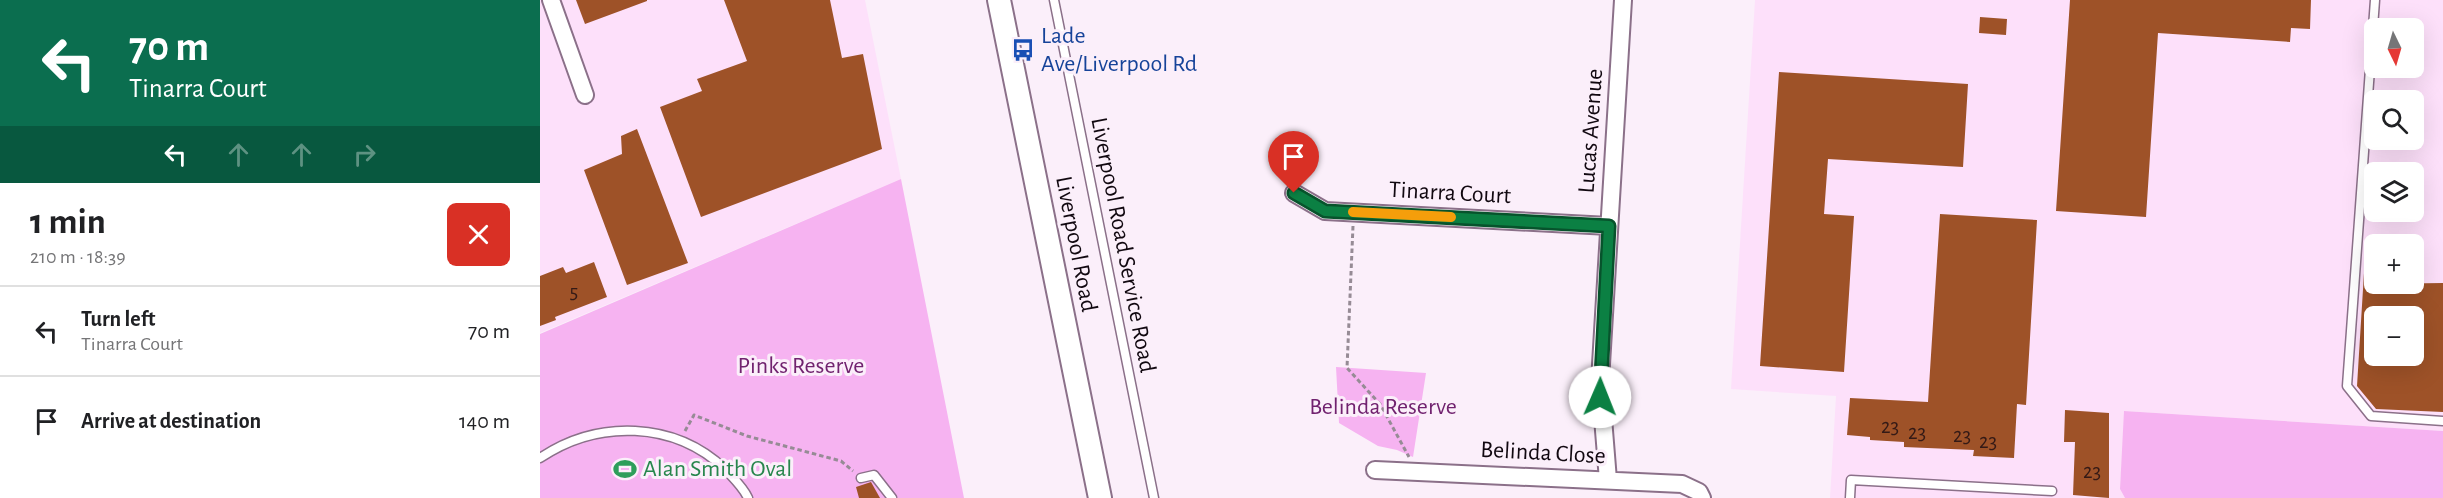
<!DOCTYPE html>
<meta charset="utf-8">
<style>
body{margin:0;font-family:"Alegreya Sans",sans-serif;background:#f2f2f2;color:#202124;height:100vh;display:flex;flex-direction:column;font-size:22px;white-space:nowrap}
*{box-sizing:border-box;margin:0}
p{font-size:20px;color:#757577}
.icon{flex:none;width:33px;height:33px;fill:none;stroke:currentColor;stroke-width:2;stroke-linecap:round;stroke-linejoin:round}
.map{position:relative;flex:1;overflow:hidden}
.details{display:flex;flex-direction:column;background:#fff;width:540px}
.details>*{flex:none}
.guide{background:#0b6e4f;color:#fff;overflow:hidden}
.needle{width:39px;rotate:175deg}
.fabs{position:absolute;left:1824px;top:18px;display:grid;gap:12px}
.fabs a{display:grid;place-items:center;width:60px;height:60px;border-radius:9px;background:#fff;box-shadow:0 6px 24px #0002;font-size:30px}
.pin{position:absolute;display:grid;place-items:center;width:51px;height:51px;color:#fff;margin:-62px -26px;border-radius:50% 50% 50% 0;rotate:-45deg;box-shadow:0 0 6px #0007}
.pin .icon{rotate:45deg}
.me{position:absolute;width:66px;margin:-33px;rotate:1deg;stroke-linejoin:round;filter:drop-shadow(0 0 4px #0008)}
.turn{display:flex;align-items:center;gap:21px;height:126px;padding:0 30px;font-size:27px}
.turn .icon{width:78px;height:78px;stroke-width:2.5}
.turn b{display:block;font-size:42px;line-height:51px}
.lanes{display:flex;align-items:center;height:57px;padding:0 30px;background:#0003;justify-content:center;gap:30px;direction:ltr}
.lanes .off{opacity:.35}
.round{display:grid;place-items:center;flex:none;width:63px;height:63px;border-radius:9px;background:#f2f2f2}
.headline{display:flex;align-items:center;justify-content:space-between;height:102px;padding:0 30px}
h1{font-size:36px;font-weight:700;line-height:45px}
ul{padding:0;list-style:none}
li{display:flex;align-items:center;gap:18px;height:90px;padding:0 30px;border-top:2px solid #e0e0e0}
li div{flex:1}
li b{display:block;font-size:22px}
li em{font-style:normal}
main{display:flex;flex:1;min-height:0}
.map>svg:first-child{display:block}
.built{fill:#fde0fa;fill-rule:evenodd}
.green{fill:#f6b3f1}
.building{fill:#9e5228;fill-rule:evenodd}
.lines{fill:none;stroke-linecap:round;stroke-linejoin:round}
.service-casing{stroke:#8b7089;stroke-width:11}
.minor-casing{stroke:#8b7089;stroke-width:20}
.secondary-casing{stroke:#8b7089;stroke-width:26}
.path{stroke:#968b95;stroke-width:3;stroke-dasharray:4.5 3;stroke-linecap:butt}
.service{stroke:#fff;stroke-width:8}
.minor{stroke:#fff;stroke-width:16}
.secondary{stroke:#fff;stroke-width:22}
.route-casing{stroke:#07532c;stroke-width:15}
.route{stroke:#0b8043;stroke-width:10}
.slow{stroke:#f59e0b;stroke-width:10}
.labels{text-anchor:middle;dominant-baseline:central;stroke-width:6;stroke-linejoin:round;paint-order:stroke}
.number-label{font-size:21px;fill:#341a16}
.transit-label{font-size:24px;fill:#164399;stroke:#fbeffa;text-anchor:start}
.street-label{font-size:24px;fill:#110810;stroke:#fbeffa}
.park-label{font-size:24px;fill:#71226f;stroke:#fbeffa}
.leisure-label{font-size:24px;fill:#27864d;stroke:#fbeffa;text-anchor:start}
</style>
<main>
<section class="details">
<div class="guide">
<div class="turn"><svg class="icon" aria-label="left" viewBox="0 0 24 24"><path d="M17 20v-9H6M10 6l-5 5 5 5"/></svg><div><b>70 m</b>Tinarra Court</div></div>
<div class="lanes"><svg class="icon" aria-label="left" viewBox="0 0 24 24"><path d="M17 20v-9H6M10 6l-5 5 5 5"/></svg><svg class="icon off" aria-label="ahead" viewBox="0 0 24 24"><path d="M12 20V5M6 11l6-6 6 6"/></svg><svg class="icon off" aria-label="ahead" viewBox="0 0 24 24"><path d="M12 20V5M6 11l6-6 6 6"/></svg><svg class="icon off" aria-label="right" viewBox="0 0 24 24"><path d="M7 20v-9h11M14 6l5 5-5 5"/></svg></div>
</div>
<div class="headline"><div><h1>1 min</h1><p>210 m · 18:39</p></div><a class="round" style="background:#d93025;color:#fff"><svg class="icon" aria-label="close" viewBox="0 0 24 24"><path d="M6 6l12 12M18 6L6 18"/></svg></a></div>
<ul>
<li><svg class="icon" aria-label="left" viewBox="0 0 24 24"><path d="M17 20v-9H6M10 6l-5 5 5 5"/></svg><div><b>Turn left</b><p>Tinarra Court</p></div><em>70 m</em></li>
<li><svg class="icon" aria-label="arrive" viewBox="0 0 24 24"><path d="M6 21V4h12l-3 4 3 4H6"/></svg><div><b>Arrive at destination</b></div><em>140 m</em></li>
</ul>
</section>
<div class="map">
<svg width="1903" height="498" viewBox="0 0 1903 498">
<rect width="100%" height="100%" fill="#fbeffa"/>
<path class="built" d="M0,0H325L361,179L0,333Z
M1215,0H1903V431L1585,411L1580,489L1585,498H1290L1296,396L1191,389ZM1834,28H1874V68H1834ZM1834,100H1874V140H1834ZM1834,172H1874V212H1834ZM1834,244H1874V284H1834ZM1834,316H1874V356H1834Z"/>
<path class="green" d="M361,179L424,498H0V334Z
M796,367L886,373L873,457L857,450L838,446L799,423Z
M1584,411L1903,431V498H1585L1580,489Z"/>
<path class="building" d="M36,0H107V1L45,24Z
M184,0H290L302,58L323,54L342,149L161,217L120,107L162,91L157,79L207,61Z
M1530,0H1771L1770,29L1751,28L1750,42L1618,33L1606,217L1516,211Z
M1440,17L1467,19L1466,35L1439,33Z
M1239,72L1428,84L1423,167L1288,159L1284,214L1314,216L1304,372L1220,366Z
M97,129L148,263L87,285L44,170L82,154L81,136Z
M1400,214L1497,220L1486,405L1477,404L1474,458L1433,456L1434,450L1364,447V442L1330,440V437L1307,435L1310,398L1388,402Z
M1825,257H1834V284L1903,283V412L1836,409L1817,386ZM1834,316H1874V356H1834Z
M54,262L67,297L15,317L16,320L0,326V276L23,267L26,273Z
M1525,410L1569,413V498L1533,495L1535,442H1524Z
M331,482L340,498H319L316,487Z"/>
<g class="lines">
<g class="service-casing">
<path id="service" d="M514,0L614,498
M1835,0L1807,386L1831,416L1903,421
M0,458C58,419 134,421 185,469C193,478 203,487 208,498
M321,478L334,475L352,498
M1310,498L1311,480L1512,491"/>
</g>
<g class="minor-casing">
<path id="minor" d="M11,0L45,95
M754,193L785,211L1069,226
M835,470L1142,484L1159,492L1162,498
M1068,480L1060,381L1083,0"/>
</g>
<g class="secondary-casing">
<path id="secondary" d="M459,0L560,498"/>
</g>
<path class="path" d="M813,226L807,368L840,404L869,457
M145,431L154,415L207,436L301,461L313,471"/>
<use href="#service" class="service"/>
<use href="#minor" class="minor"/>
<use href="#secondary" class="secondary"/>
</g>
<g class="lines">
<g class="route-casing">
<path id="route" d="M754,193L785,211L1069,226L1060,397"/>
</g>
<use href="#route" class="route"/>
<path class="slow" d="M813,212L911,217"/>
</g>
<defs>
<g id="bus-bare" transform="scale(1.8)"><path d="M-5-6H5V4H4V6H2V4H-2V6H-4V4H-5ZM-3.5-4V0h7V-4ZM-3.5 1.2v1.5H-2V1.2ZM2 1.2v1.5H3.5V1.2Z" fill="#1a4fb4" stroke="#fbeffa" stroke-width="2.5" paint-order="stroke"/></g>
<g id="stadium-bare" transform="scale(1.8)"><path d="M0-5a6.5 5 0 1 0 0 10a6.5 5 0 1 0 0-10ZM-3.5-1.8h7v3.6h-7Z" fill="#2e9e5b" stroke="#fbeffa" stroke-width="2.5" paint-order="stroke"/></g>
</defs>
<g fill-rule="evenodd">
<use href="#bus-bare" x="483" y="50"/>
<use href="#stadium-bare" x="85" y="469"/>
</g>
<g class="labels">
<g class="number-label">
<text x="34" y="291">5</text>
<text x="1350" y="426">23</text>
<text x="1377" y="432">23</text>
<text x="1422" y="435">23</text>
<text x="1448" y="441">23</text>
<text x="1552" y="471">23</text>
</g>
<g class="transit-label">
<text x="501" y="36">Lade<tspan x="501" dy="28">Ave/Liverpool Rd</tspan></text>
</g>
<g class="street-label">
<text transform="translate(1051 131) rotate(-86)">Lucas Avenue</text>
<text transform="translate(910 193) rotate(3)">Tinarra Court</text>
<text transform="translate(536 244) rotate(79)">Liverpool Road</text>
<text transform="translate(583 245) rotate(79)">Liverpool Road Service Road</text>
<text transform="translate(1003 453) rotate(3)">Belinda Close</text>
</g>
<g class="park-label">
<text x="261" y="366">Pinks Reserve</text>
<text x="843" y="407">Belinda Reserve</text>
</g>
<g class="leisure-label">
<text x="103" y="469">Alan Smith Oval</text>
</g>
</g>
</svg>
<div class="fabs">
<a><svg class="needle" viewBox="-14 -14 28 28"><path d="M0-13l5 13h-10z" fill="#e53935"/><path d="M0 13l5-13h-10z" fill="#757577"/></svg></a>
<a><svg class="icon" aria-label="search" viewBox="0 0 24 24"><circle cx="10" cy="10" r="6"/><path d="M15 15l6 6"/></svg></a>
<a><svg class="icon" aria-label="layers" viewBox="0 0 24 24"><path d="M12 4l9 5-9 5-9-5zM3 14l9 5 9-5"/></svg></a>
<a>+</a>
<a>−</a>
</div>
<div class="pin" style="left:754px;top:193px;background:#d93025"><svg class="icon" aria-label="arrive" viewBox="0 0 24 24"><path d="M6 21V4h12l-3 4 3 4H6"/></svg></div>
<svg class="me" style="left:1060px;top:397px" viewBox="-20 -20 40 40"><circle r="19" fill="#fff"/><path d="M0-13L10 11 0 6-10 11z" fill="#0b8043"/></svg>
</div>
</main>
